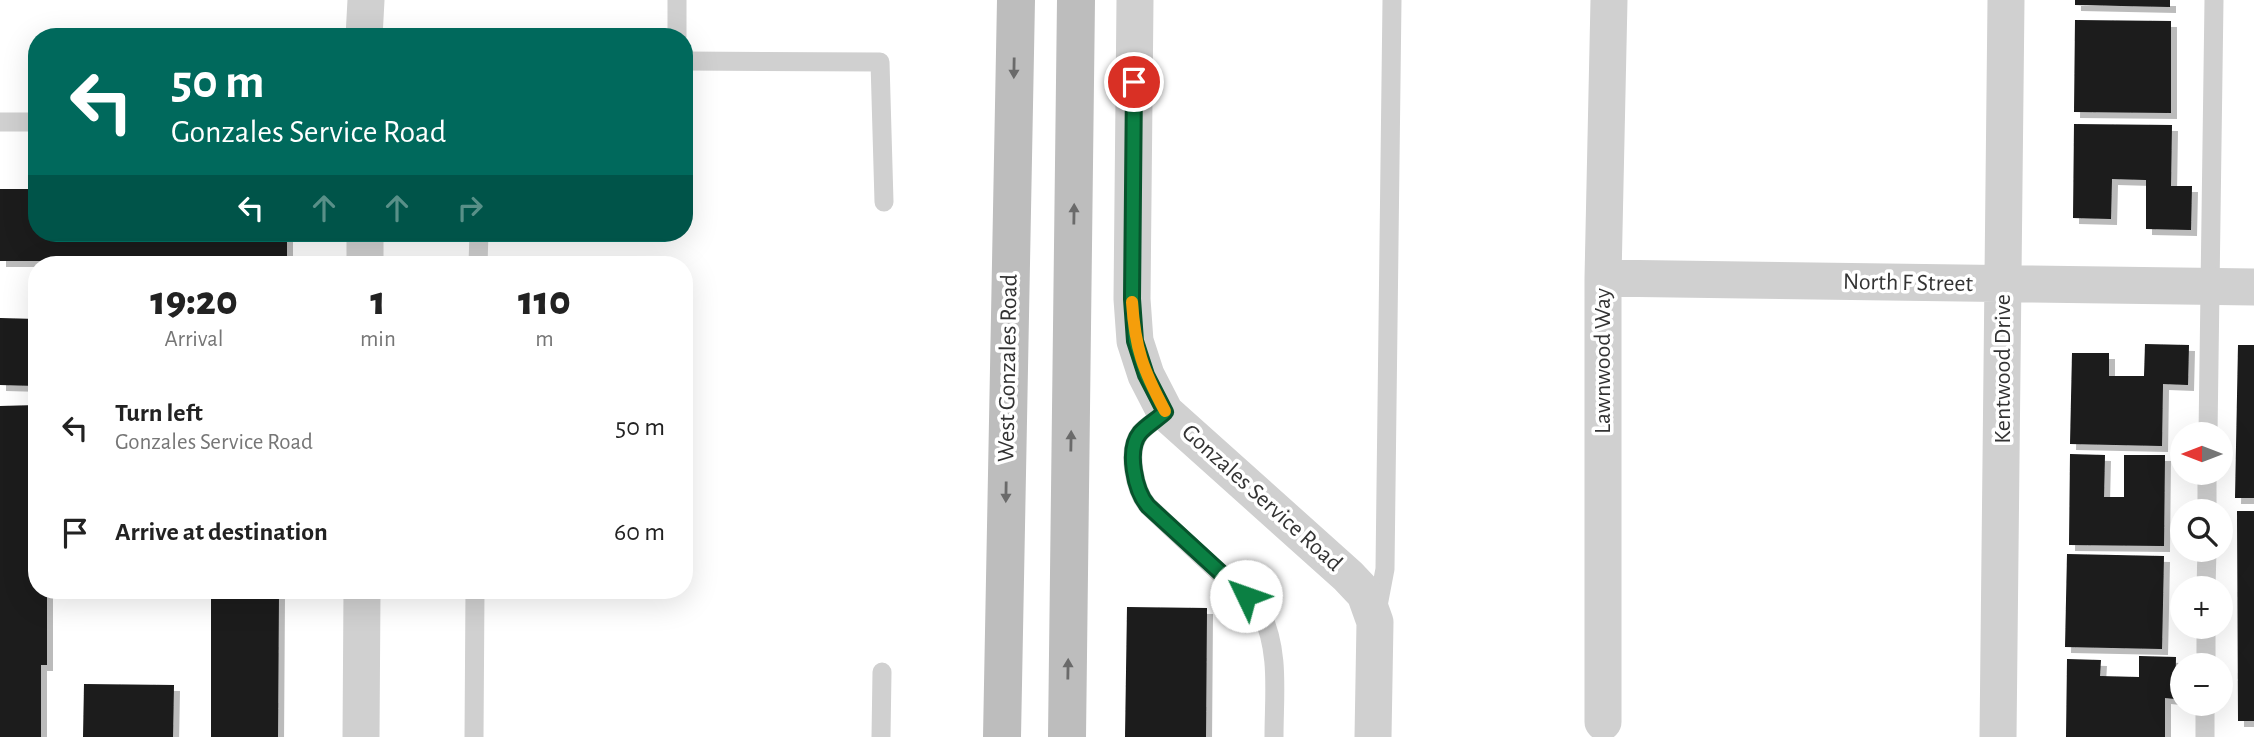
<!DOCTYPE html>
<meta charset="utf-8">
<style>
body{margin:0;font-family:"Alegreya Sans",sans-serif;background:#f6f6f6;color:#222;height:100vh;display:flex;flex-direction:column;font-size:26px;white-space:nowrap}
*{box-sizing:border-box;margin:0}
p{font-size:23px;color:#767676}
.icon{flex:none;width:38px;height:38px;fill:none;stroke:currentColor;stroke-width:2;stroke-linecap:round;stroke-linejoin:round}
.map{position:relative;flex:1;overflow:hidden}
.drawer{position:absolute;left:28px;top:256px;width:665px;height:343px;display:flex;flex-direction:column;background:#fff;border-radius:28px;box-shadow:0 7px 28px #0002}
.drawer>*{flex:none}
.hud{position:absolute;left:28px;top:28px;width:665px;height:214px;border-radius:28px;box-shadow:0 7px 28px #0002;background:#00695c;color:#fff;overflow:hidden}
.needle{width:46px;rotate:270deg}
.tools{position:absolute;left:2170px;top:422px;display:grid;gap:14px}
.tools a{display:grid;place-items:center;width:63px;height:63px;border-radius:50%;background:#fff;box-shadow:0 7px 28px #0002;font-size:35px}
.pin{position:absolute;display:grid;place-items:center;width:60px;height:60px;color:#fff;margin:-30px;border:4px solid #fff;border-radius:50%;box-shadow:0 2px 7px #0007}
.me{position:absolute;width:77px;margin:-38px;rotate:312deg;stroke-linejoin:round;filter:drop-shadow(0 0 5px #0008)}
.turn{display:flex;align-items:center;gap:24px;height:147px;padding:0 28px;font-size:32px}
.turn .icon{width:91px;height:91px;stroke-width:2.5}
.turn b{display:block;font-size:49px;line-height:60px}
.lanes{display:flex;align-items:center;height:66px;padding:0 28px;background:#0003;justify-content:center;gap:35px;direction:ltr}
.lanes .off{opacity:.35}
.eta{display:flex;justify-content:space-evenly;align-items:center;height:119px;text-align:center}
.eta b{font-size:42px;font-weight:800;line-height:49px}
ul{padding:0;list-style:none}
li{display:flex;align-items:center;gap:21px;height:105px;padding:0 28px}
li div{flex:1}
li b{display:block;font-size:26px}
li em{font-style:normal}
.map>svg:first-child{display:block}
.building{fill:#1a1a1a;filter:url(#shadow)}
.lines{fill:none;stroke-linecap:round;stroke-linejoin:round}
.service{stroke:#d0d0d0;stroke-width:19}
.minor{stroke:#d0d0d0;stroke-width:37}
.secondary{stroke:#bdbdbd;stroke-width:38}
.oneway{fill:#6a6a6a}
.route-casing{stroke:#07532c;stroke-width:18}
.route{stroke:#0b8043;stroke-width:12}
.slow{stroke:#f59e0b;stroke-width:12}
.labels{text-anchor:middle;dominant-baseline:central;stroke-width:7;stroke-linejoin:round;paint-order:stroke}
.street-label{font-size:24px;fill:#333;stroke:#fff}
</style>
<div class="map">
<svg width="2254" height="737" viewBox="0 0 2254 737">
<defs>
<filter id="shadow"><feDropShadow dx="6" dy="6" stdDeviation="0" flood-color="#0004"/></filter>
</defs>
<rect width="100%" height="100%" fill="#fff"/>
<path class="building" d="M2075,0H2170V7L2075,5Z
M2075,20L2171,21V113L2074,112Z
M2074,124L2172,125L2171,186H2192L2191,230L2146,229V180L2112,179L2111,219L2073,218Z
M0,189H37V233H287V261H0Z
M0,318L37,319V386L0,385Z
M2145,344L2189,345L2188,385L2163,384L2162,446L2070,444L2072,353H2109V376H2144Z
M2238,345H2254V498H2235Z
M37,405V590H47V665H41V737H0V406Z
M2070,454L2105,455L2104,497H2124V455H2165L2164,546L2069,545Z
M2237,511H2254V721H2238Z
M2067,554L2164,556L2162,649L2065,647Z
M211,590H279L278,737H211Z
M1127,607L1207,608L1206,737H1125Z
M2139,656L2176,657L2175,699L2165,698V737H2066L2067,659L2101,660L2100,676L2139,677Z
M84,684L174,685L173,737H83Z"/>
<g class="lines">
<path class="service" d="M677,37V0
M684,61L880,62L884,202
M0,122H37
M478,264L479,233
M1165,412C1158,419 1147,425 1140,433C1126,451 1135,491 1148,506L1261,612C1280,652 1274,694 1274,737
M2208,434L2214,0
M2207,511V472
M2206,588L2207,550
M1377,611L1385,569L1392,0
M2206,665V626
M474,737L475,590
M881,737L882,672
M2205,737V704"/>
<path class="minor" d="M1135,0L1132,299L1135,341L1146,375L1165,412L1348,576L1365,594L1375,622L1373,737
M364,37L366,0
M365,264V233
M1603,278L2254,287
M1603,722V278L1609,0
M361,737L362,590
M1998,737L2006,0"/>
<path class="secondary" d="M1002,737L1016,0
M1067,737L1076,0"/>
</g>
<defs><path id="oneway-solid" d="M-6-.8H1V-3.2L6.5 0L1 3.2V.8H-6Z" transform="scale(1.75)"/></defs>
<g class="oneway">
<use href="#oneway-solid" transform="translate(1014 68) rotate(91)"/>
<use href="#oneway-solid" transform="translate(1074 214) rotate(-89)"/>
<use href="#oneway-solid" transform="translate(1071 441) rotate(-89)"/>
<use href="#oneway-solid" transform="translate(1006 492) rotate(91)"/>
<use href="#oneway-solid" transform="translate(1068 669) rotate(-89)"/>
</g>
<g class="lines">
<g class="route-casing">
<path id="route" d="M1134,82L1132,299L1135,341L1146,375L1165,412C1158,419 1147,425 1140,433C1126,450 1135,491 1148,506L1246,596"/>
</g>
<use href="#route" class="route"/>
<path class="slow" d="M1132,302C1135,348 1143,370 1165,411"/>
</g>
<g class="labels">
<g class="street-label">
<text transform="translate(1908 283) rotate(1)">North F Street</text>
<text transform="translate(1603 361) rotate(-90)">Lawnwood Way</text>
<text transform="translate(1008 368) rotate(-89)">West Gonzales Road</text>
<text transform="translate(2003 369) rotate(-90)">Kentwood Drive</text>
<text transform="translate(1262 498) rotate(42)">Gonzales Service Road</text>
</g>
</g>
</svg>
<div class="tools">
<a><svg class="needle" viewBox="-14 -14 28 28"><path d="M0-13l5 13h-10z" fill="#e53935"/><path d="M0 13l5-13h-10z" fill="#767676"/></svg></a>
<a><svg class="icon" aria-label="search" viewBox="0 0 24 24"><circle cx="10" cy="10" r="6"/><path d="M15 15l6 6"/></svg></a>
<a>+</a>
<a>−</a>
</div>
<div class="pin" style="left:1134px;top:82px;background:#d93025"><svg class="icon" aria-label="arrive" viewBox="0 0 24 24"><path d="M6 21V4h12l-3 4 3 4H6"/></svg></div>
<svg class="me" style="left:1246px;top:596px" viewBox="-20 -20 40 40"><circle r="19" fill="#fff"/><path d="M0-13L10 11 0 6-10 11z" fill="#0b8043"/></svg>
<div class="hud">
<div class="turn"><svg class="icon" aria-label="left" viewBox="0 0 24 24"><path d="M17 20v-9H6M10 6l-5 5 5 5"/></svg><div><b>50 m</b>Gonzales Service Road</div></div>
<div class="lanes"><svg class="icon" aria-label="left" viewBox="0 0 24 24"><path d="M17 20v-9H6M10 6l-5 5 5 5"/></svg><svg class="icon off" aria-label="ahead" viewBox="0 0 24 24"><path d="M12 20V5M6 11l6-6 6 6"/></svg><svg class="icon off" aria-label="ahead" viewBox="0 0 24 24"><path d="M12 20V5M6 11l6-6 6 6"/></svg><svg class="icon off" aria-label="right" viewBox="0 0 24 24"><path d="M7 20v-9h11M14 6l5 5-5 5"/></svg></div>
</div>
<section class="drawer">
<div class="eta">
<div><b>19:20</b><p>Arrival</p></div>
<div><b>1</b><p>min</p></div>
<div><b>110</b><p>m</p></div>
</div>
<ul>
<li><svg class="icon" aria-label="left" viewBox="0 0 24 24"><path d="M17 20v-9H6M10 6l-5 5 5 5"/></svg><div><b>Turn left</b><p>Gonzales Service Road</p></div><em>50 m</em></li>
<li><svg class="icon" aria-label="arrive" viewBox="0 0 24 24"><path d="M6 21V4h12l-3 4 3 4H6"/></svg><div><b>Arrive at destination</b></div><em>60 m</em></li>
</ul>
</section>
</div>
